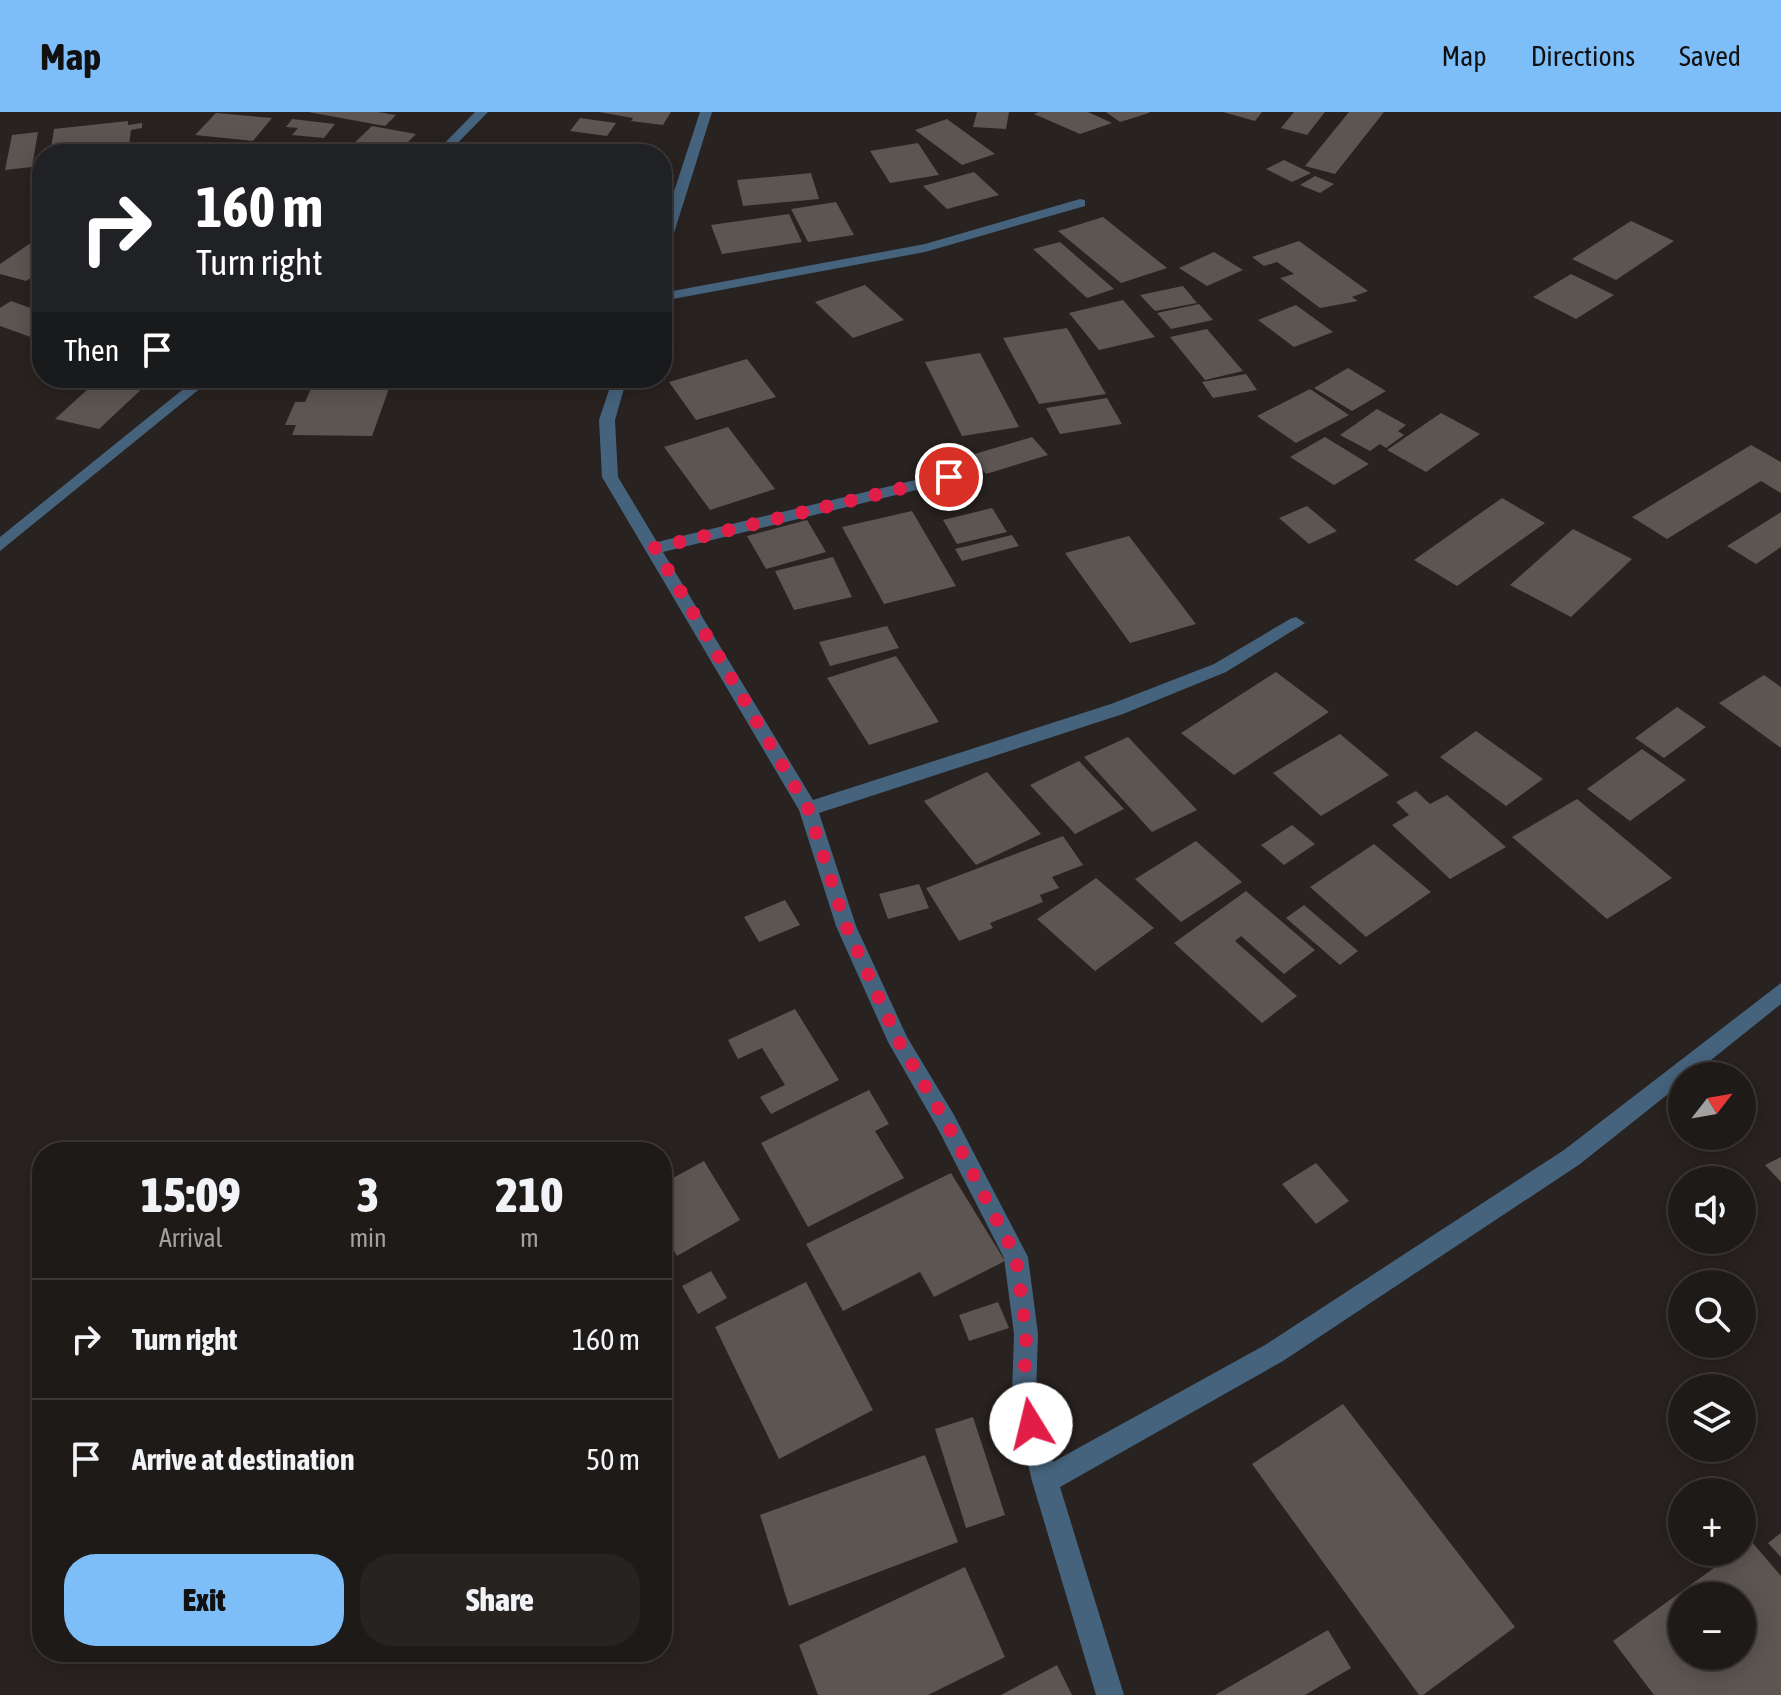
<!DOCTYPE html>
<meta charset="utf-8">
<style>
body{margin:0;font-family:"Asap Condensed",sans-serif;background:#262321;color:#f1f3f6;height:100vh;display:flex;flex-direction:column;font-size:30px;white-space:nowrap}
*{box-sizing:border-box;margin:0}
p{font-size:26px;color:#a1a1a2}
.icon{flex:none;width:44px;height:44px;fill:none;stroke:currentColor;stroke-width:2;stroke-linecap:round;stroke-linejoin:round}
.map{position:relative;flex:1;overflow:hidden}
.drawer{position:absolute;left:32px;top:1030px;width:640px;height:520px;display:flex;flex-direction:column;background:#1e1a18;border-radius:32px;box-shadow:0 4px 20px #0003,0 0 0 2px #3c3837}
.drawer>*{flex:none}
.top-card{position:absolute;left:32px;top:32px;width:640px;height:244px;border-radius:32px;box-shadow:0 4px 20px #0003,0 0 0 2px #3c3837;background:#202124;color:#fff;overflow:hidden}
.needle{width:52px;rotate:59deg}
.fabs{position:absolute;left:1668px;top:950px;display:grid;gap:16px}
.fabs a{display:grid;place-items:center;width:88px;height:88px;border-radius:50%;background:#1e1a18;box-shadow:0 4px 20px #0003,0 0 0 2px #3c3837;font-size:40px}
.pin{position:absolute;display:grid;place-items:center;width:68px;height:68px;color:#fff;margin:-34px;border:4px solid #fff;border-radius:50%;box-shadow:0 2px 8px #0007}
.me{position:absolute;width:88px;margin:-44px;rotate:351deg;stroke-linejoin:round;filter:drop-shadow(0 0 6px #0008)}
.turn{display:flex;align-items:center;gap:28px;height:168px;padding:0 32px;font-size:36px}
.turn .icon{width:104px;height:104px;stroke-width:2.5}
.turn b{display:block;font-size:56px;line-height:68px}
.then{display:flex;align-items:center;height:76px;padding:0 32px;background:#0003;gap:16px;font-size:30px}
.eta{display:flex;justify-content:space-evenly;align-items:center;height:136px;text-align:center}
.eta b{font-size:48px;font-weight:800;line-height:56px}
.cta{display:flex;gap:16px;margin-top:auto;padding:16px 32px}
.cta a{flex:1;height:92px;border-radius:32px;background:#7dbef9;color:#111;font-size:32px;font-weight:800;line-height:92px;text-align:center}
.cta a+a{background:#262321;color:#f1f3f6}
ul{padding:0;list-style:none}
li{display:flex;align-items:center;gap:24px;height:120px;padding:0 32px;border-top:2px solid #3c3837}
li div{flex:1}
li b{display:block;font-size:30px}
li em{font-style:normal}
header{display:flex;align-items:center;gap:48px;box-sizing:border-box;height:112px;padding:0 40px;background:#7dbef9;color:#111}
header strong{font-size:38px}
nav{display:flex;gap:44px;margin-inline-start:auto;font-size:28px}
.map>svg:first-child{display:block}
.building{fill:#5c5552;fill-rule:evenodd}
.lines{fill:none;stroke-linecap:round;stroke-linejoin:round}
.minor{fill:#46637d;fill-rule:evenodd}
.route{stroke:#e11d48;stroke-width:14;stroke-dasharray:0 25.2}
</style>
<header>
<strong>Map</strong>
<nav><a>Map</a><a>Directions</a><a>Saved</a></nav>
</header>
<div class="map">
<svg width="1781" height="1583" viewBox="0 0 1781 1583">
<rect width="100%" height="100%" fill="#282220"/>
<path class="building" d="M308,0H378L396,3L385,14Z
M599,0H671L663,13L631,9L633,6Z
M977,0H1009L1006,17L973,15Z
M1039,0H1088L1112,11L1080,22L1034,2Z
M1106,0H1149V1L1120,10Z
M1223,0H1262L1255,9Z
M1294,0H1325L1307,23L1281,16Z
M1349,0H1384L1335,62L1305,54Z
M216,1L272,6L253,29L195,23Z
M580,6L616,11L607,24L570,19Z
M292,7L335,12L324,26L292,23L298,16L286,15Z
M947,7L995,42L962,53L915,18Z
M128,9V13L142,11V16L131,18L128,42H50L54,17Z
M372,14L416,22L396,42L350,35Z
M38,20L32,55L5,58L12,23Z
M918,31L939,63L890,71L870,39Z
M267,32L314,40L313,42H256Z
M1284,48L1311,61L1292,70L1266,57Z
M974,60L999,83L947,97L923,74Z
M811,61L819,87L743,94L737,68Z
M1315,64L1334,72L1320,81L1300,73Z
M836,90L854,123L808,130L791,97Z
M789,102L802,130L722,142L711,113Z
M1103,105L1167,156L1121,171L1058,119Z
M1631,109L1674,129L1616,168L1572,147Z
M35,128L42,130V158L26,169L0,162V152Z
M1299,129L1368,179L1352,185L1358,189L1320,196L1280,166L1294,162L1277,150L1264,154L1252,145Z
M1060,130L1114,177L1087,186L1033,137Z
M1214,140L1243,158L1207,174L1179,156Z
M1571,162L1614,183L1576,207L1533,185Z
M865,173L904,208L853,226L815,190Z
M1183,174L1197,191L1155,199L1140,183Z
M1123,188L1155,225L1099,238L1069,201Z
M11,189L42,200V223L36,227L0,214V196Z
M1199,192L1213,208L1171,217L1157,201Z
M1296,193L1333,220L1294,235L1258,208Z
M1067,216L1106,282L1039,292L1003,226Z
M1207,217L1243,259L1205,268L1170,225Z
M980,241L1019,315L962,324L925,250Z
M747,247L776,285L696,308L669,270Z
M1348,256L1386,279L1352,299L1314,276Z
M1246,262L1257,278L1213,286L1202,270Z
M100,266L146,273L99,317L55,307Z
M313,272L390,274L372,324L292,323L296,313H285L295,290H305Z
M1310,277L1349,303L1296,331L1257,304Z
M1107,286L1122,312L1060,322L1046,296Z
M1377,297L1406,313L1398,319L1404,323L1386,336L1380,332L1370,339L1340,323Z
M1441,301L1480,322L1426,360L1387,338Z
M728,315L775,377L710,398L664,335Z
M1032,325L1048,343L986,362L971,343Z
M1325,325L1369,352L1334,373L1290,345Z
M1751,333L1781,350V381L1761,369L1667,427L1632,405Z
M1502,386L1545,411L1457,474L1414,448Z
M1307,394L1337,419L1309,432L1279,406Z
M992,396L1007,420L957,432L943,408Z
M912,399L956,474L884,492L842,415Z
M1781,400V435L1756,452L1727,434Z
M807,408L826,440L766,457L747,424Z
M1573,417L1632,447L1571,505L1510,473Z
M1012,423L1019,434L962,449L955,437Z
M1129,424L1196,512L1130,531L1065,441Z
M833,445L852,485L794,498L775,459Z
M887,514L899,536L830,554L819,530Z
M896,544L939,610L869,633L827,566Z
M1276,560L1329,600L1234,663L1181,621Z
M1764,563L1781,575V636L1719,591Z
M1677,595L1706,615L1664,646L1635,626Z
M1476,619L1543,667L1506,694L1440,645Z
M1340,622L1389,663L1321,704L1273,661Z
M1128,625L1197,698L1152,720L1084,645Z
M1642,637L1686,668L1630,709L1587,677Z
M1079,649L1124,697L1075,722L1030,673Z
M987,660L1041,722L976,753L924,689Z
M1416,679L1430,692L1447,683L1506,735L1450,767L1392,713L1409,703L1396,690Z
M1577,687L1672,766L1607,807L1512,725Z
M1292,713L1315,732L1284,753L1261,733Z
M1063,724L1083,753L1052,765L1059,776L1040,783L1043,790L990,811L993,816L959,829L926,776Z
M1196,729L1242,770L1181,810L1135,767Z
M1374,732L1431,780L1366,825L1310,775Z
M1096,766L1154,816L1095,859L1037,807Z
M919,772L929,796L888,807L879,782Z
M1246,779L1315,838L1284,862L1241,824L1235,829L1297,884L1262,911L1174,831Z
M785,788L800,813L759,830L744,805Z
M1304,793L1358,839L1340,853L1286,806Z
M795,897L839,968L771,1002L760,985L785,973L762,936L738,947L728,928Z
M869,978L889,1012L875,1019L904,1066L808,1115L761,1031Z
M1781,1045V1070L1765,1053Z
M704,1049L740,1108L677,1144L662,1117V1072Z
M1316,1051L1349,1089L1316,1112L1282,1072Z
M951,1061L1005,1149L934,1185L920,1160L843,1199L806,1132Z
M711,1159L727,1186L698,1202L682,1174Z
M806,1170L873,1298L779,1347L715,1215Z
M998,1190L1009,1216L969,1229L959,1203Z
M1343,1292L1515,1515L1423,1583H1419L1252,1352Z
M973,1305L1005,1403L966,1416L935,1317Z
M925,1343L958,1430L789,1494L760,1403Z
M1781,1421V1445L1768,1431Z
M1751,1429L1781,1464V1583H1654L1613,1529L1736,1440H1742ZM1682,1484H1742V1544H1682Z
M965,1455L1005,1545L928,1583H818L799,1533Z
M1328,1518L1351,1556L1305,1583H1215Z
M1057,1553L1072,1583H1001Z"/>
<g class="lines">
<path class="minor" d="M475,0H488L447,42H434Z
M700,0H712L669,137L662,141V116Z
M1080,87L1085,88V94L925,140L662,189V181L925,132Z
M197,266H213L0,439V425Z
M613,266H627L615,308L618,365L657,430L949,360L957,365L949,370L663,440L813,688L1111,592L1214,552L1290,507L1296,505L1305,511L1226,560L1123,602L819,701L856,814L907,925L954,1003L1028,1145L1038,1222L1036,1284L1053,1350L1265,1233L1564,1038L1781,871V892L1691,964H1682V971L1580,1052L1283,1249L1060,1375L1124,1583H1096L1032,1369L1012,1284L1014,1222L1004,1146L938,1017L888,930L836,814L799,698L602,365L599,308Z"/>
</g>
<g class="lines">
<path class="route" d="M949,365L655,436L808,697L846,814L899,930L946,1010L1016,1145L1026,1222L1024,1284L1031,1312"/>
</g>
</svg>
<div class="fabs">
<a><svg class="needle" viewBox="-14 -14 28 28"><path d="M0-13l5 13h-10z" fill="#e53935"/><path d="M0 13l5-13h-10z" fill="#a1a1a2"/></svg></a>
<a><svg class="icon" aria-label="sound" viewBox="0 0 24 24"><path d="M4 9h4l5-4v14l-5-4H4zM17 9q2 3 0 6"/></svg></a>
<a><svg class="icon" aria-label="search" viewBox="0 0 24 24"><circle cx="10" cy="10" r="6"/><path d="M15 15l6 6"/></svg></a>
<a><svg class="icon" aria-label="layers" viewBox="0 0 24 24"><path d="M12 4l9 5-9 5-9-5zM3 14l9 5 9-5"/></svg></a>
<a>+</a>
<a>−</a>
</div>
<div class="pin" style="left:949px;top:365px;background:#d93025"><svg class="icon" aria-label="arrive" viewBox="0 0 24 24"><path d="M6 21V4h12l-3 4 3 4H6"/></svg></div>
<svg class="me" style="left:1031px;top:1312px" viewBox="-20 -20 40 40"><circle r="19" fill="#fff"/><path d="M0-13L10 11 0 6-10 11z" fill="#e11d48"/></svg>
<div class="top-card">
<div class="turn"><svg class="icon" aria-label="right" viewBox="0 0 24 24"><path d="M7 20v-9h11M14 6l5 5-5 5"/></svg><div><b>160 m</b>Turn right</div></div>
<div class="then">Then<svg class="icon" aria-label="arrive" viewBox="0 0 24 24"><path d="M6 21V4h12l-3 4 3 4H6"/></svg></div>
</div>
<section class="drawer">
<div class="eta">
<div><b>15:09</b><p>Arrival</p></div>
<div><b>3</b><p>min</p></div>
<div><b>210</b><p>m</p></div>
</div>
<ul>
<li><svg class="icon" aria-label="right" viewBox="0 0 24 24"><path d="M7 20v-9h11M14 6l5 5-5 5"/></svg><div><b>Turn right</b></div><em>160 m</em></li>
<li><svg class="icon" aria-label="arrive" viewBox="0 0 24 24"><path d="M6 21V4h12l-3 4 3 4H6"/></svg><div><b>Arrive at destination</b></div><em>50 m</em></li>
</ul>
<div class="cta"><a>Exit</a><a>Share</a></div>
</section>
</div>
